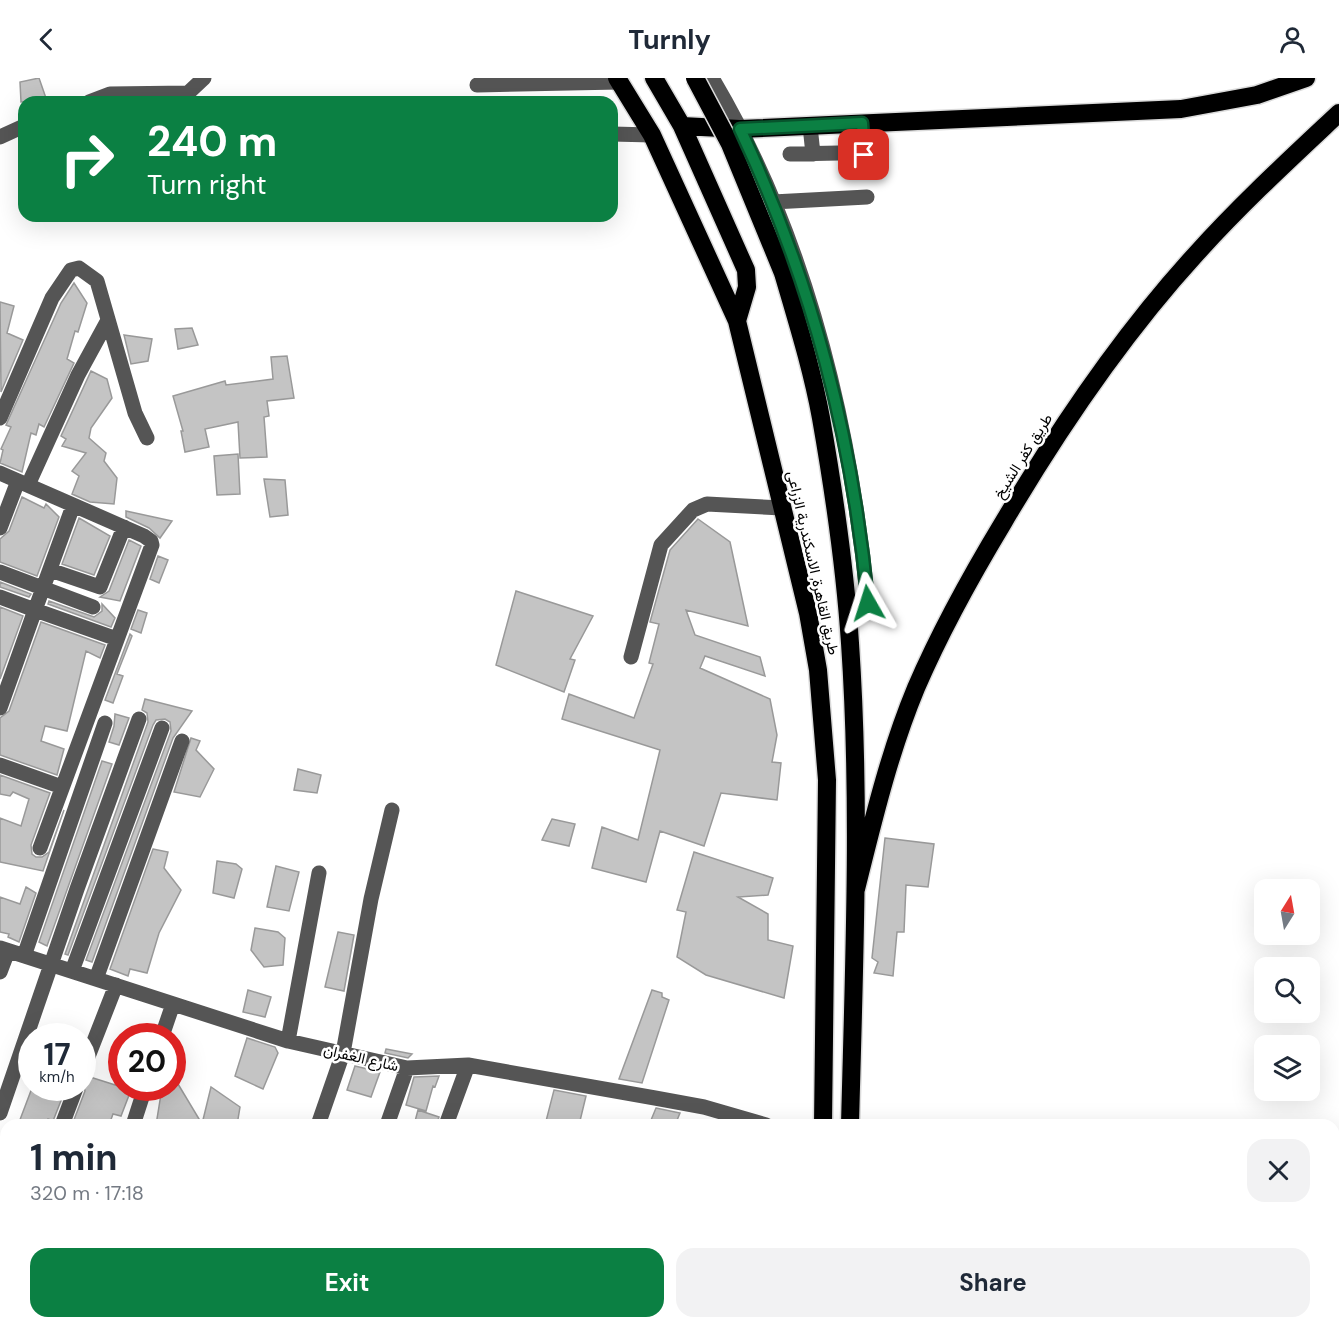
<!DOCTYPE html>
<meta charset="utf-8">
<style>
body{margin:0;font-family:"DM Sans",Vazirmatn,sans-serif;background:#f2f2f3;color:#1f2937;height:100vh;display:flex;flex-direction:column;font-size:22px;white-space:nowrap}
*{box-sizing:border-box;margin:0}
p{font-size:20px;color:#747a83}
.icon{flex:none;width:33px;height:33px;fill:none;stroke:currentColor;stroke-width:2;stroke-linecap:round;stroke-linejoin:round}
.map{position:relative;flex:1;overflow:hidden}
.details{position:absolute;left:0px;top:1041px;width:1340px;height:210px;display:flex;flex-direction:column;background:#fff;border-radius:18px 18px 0 0;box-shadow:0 6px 24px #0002}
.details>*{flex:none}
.top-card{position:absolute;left:18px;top:18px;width:600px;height:126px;border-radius:18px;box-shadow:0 6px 24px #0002;background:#0b8043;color:#fff;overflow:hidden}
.needle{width:39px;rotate:11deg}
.fabs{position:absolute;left:1254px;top:801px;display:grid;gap:12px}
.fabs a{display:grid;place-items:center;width:66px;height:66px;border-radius:12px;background:#fff;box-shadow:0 6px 24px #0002;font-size:30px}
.speed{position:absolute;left:18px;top:945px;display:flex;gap:12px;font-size:30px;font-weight:700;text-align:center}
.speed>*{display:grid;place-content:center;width:78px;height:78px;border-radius:50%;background:#fff;box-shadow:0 6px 24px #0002;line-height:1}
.speed small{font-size:15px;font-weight:400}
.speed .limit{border:9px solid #d22;background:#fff;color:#111}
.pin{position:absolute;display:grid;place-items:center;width:51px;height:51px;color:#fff;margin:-26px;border-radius:12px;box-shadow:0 3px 9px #0006}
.me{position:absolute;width:66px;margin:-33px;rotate:354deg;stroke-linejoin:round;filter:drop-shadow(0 0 4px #0008)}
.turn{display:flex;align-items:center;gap:21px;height:126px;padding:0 30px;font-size:27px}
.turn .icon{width:78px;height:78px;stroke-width:2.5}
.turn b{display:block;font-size:42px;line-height:51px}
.round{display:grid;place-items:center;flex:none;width:63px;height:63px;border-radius:18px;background:#f2f2f3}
.headline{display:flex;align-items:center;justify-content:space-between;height:102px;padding:0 30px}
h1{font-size:36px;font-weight:700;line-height:45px}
.primary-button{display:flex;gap:12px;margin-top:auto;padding:12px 30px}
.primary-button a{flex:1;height:69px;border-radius:18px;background:#0b8043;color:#fff;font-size:24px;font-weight:700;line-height:69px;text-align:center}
.primary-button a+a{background:#f2f2f3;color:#1f2937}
header{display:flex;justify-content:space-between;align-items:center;height:78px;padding:0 30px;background:#fff;font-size:27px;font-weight:700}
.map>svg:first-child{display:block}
.building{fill:#c4c4c4;stroke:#999;stroke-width:1.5}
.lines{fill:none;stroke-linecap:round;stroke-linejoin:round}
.highway-casing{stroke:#dbdbdb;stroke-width:21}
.minor{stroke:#555;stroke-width:15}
.highway{stroke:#000;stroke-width:18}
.highway-bridge-casing{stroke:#dbdbdb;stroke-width:21;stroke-linecap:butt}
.highway-bridge{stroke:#000;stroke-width:18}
.route-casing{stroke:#07532c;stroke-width:15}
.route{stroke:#0b8043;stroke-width:10}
.labels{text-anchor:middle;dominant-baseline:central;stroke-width:5;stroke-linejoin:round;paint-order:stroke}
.street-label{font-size:15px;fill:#000;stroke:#fff}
</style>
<header><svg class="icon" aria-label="back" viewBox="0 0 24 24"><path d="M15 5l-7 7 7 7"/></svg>Turnly<svg class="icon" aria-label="person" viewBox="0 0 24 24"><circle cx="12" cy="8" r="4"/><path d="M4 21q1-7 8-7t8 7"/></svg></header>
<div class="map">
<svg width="1339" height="1251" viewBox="0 0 1339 1251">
<rect width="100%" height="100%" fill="#fff"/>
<path class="building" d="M39,0L47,23L21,24L20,4Z
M74,205L87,225L78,254L75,253L67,281L74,285L44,349L39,346L36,357L31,355L22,394L0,385L3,372L1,371L11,349L6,347L61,225Z
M0,224L14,228L7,255L23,262L1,314Z
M192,250L198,267L178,271L175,251Z
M124,257L152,261L148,283L131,286Z
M287,278L294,320L267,323L269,338L264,339L267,379L240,380L238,344L205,351L209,369L185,374L181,353H183L173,318L225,303L226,307L273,301L271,279Z
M91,293L107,301L112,320L91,350L89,360L106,375L104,383L117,400L114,426L90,424L72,416L79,398L72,393L86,375L62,368L66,361L61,358Z
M238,376L240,416L217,417L214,378Z
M264,401L285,402L288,437L270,439Z
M22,419L44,430L46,426L59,439L37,498L0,484V461L9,453Z
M126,433L172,443L160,460L149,450L126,439Z
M79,440L110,458L94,497L62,486Z
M698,441L730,464L748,548L686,532L695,557L760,579L765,598L705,578L700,590L770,621L777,657L772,684L781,685L777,722L721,715L704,768L660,753L646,804L592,790L602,749L638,762L660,672L562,641L569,616L634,640L653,586L649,585L659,546L650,544L670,472Z
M129,462L141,468L120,523L100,519L109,513Z
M158,478L168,482L159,505L150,501Z
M0,504L31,516L29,519L0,509Z
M516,513L593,538L570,581L575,582L564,614L496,587Z
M49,523L94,539L102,533V526L115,540L111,549L48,526Z
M0,529L23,538L0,601Z
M138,532L147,535L141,555L131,551Z
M41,544L105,567L100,580L86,573L67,653L45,648L41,663L64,671L57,697L0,677V640L9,633Z
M130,556L132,558L117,596L123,598L113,625L105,622Z
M145,621L192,633L173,660L92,884L86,882L171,653L170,644L165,641L156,642L153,647L68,877L65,876L148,644L147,635L142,632Z
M115,636L129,640L119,667L109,664L114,648Z
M191,660L200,663L196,672L214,691L200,719L174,714Z
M102,683L112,686L47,868L39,864Z
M298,691L321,697L317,715L294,712Z
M0,697L50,715L31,767L32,776L36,779H42L49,774L64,732L43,793L0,784V740L21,748L29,721L13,714L10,718L0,716Z
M552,741L575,746L569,768L542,762Z
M885,760L934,766L928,809L906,807L904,854H897L893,898L874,895L878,884L872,880Z
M153,771L168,774L164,790L181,812L159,855L147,895L130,891L128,898L110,891Z
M694,774L773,800L768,817L738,819L768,836V862L793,868L784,920L706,897L677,879L686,834L677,832Z
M217,783L236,786L242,791L234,820L213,815Z
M276,788L299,794L289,833L267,829Z
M26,809L36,815L19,864L8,859L9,856L0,854V819L20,826Z
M255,850L278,854L285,860L283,887L264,889L251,872Z
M338,854L354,857L344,913L325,909Z
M248,912L271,919L265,939L243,934Z
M652,912L662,915V919L669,922L642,1005L619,1001Z
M247,960L275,969L278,975L263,1011L235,998Z
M386,971L412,976L408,980L385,975Z
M355,988L380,994L371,1019L347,1012Z
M172,996L202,1046L211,1009L240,1029L237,1047H156L162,1010H172Z
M439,998L435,1009L433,1008L426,1033L406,1027L414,999Z
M90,999L131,1012L121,1038L113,1036L109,1047H72L85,1013L83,1004Z
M32,1010H66L53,1043L48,1041L46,1047H18Z
M554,1012L586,1018L579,1047H545Z
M656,1030L680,1035L675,1047H649Z
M418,1032L439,1039L436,1047H414Z"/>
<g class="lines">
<g class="highway-casing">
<path id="highway" d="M617,0L652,57L737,243L808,535L818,592L827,702L823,1047
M654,0L682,48L746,192L747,209L737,243
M682,48L740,51L1181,31L1257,17L1306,0
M783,195C797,243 812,291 821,340C834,414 845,490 850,565C861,726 854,887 850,1047
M856,811C873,743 889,675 916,610C941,552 971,498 1003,445C1059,350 1121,258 1196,176C1241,126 1290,81 1339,35
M818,1251V1245
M844,1251V1245"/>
</g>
<path class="minor" d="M712,0C806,158 850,343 868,525
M477,7L619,4
M89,24L110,16L188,15L204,0
M862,45L864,89
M810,48L813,76
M612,56L652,57
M0,59L24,48
M790,76L839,75
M773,124L867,119
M0,340L52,220L71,192L79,190L97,203L135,335L147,360
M0,395L144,458L151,463L152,467L40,770
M28,407L78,297L108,242
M73,428L35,532L117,561
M0,450L18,403
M50,492L100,509L124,449
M0,494L93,529
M0,519L35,532L0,630
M631,579L661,467L693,432L707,426L782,430
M0,687L62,709
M0,870L288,963L407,990L468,987L655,1020L704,1029L766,1047
M24,878L105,645
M72,893L162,650
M0,894L8,873
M96,901L182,663
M162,958L173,926
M288,963L319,795
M82,994L116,907
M0,1035L77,811L139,641
M62,1047L76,1010
M133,1047L145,1010
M318,1047L343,975L371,821L392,732
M387,1047L407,990
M446,1047L468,987
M0,1208L6,1193
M1069,1245L1126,1249
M64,1251L66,1245
M372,1251L374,1245
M938,1251L940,1245"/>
<use href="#highway" class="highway"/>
<g class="highway-bridge-casing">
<path id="highway-bridge" d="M695,0L730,66L783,195"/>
</g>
<use href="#highway-bridge" class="highway-bridge"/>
</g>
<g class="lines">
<g class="route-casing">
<path id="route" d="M864,77L862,45L740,51C812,204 852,357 868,525"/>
</g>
<use href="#route" class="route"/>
</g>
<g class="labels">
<g class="street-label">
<text transform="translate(1023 378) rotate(-58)">طريق كفر الشيخ</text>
<text transform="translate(813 485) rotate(77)">طريق القاهرة, الاسكندرية الزراعى</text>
<text transform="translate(361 980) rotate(13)">شارع الغفران</text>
</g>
</g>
</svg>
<div class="fabs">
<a><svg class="needle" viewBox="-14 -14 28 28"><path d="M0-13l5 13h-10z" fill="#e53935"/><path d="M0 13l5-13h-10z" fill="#747a83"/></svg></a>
<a><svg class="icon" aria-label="search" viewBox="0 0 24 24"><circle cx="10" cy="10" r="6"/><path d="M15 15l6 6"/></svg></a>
<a><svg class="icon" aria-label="layers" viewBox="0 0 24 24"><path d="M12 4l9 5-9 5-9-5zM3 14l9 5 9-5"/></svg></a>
</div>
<div class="speed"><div>17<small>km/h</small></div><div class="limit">20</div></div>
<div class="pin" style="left:864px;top:77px;background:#d93025"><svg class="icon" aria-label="arrive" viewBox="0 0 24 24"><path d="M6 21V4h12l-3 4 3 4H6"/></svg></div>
<svg class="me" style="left:868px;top:525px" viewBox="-20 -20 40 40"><path d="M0-17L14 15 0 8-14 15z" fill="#0b8043" stroke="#fff" stroke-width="4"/></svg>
<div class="top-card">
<div class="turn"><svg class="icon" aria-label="right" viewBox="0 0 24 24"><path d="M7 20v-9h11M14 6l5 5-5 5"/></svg><div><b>240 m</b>Turn right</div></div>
</div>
<section class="details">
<div class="headline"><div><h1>1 min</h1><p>320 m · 17:18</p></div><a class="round"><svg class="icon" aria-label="close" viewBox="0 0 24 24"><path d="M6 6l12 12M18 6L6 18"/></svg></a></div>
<div class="primary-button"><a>Exit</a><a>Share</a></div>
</section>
</div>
